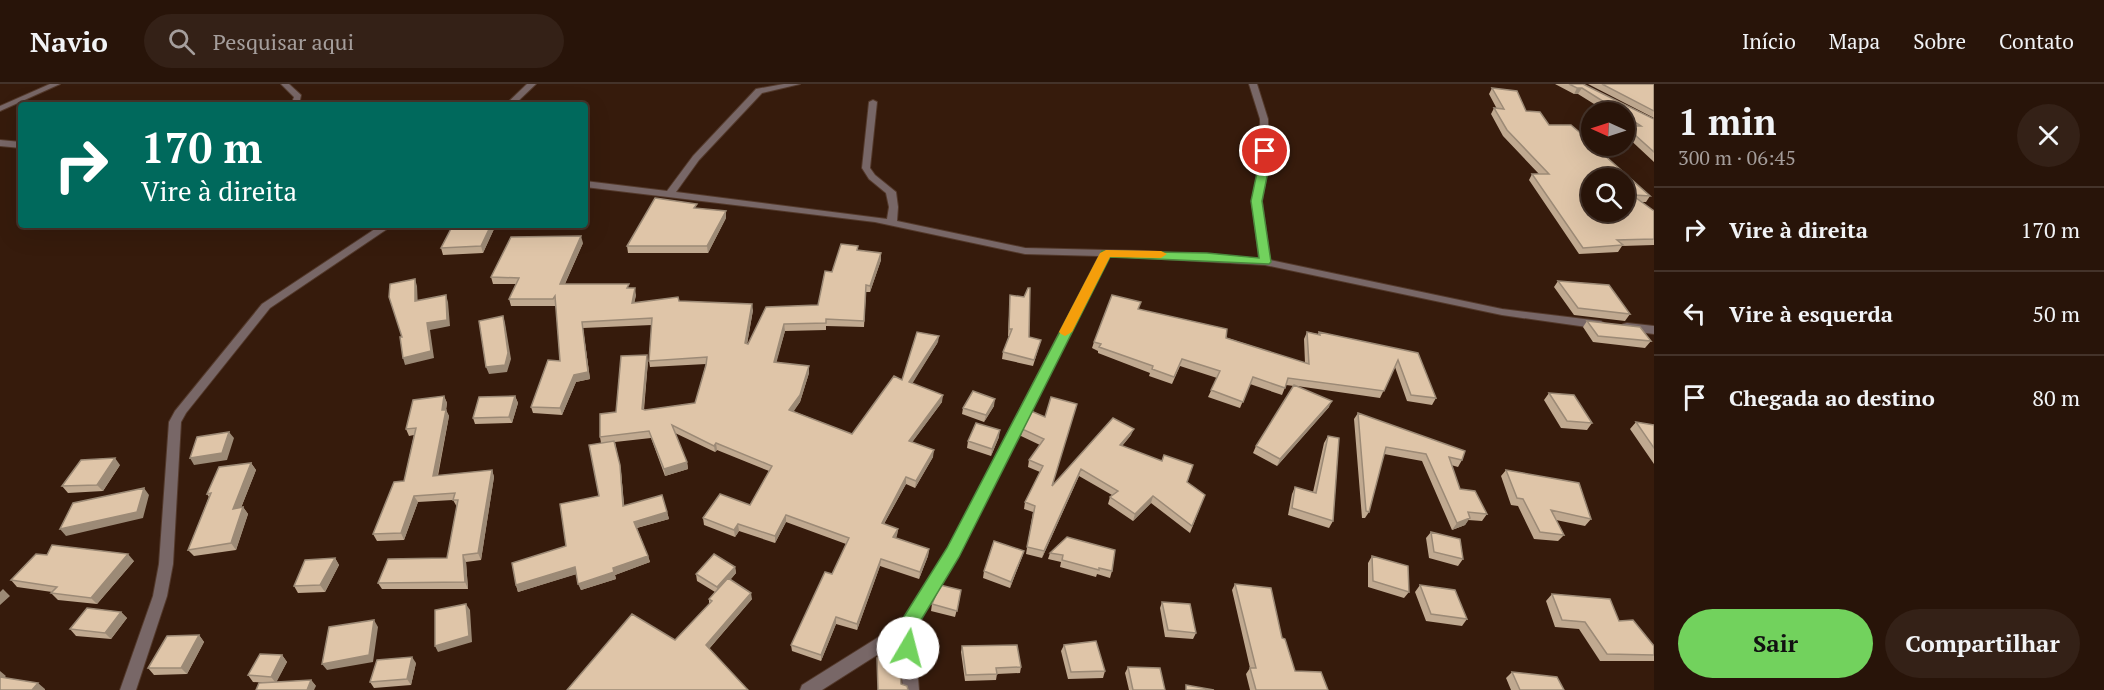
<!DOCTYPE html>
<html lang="pt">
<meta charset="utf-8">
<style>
body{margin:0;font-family:"PT Serif",serif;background:#342117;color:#f1f3f6;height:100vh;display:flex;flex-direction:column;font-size:22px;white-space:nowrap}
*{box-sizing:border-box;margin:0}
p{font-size:20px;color:#a59e9c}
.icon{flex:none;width:33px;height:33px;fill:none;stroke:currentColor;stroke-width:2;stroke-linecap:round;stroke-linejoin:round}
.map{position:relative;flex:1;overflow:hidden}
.panel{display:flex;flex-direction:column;background:#281409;width:450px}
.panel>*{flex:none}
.hud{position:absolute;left:18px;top:18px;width:570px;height:126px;border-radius:6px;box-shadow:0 6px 24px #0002,0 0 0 2px #44332a;background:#00695c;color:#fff;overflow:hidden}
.needle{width:39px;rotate:273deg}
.fabs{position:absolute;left:1581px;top:18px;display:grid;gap:12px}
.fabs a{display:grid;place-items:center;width:54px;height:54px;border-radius:50%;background:#281409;box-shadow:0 6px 24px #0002,0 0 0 2px #44332a;font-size:30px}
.pin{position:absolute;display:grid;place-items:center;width:51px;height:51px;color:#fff;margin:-26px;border:3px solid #fff;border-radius:50%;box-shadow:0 2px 6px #0007}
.me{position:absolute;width:66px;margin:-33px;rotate:8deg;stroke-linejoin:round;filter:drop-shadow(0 0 4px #0008)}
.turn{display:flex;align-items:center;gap:21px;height:126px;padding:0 24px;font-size:27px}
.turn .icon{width:78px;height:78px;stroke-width:2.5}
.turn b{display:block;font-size:42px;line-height:51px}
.round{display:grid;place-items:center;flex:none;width:63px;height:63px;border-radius:32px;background:#342117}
.head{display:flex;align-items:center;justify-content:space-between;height:102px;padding:0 24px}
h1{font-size:36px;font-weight:600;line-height:45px}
.button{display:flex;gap:12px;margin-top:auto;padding:12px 24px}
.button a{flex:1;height:69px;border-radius:36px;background:#72d25d;color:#111;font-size:24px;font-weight:600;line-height:69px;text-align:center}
.button a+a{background:#342117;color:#f1f3f6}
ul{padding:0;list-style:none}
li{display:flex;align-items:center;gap:18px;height:84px;padding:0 24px;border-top:2px solid #44332a}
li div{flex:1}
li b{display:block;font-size:22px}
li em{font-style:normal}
header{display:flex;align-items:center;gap:36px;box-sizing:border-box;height:84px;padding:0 30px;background:#281409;border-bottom:2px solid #44332a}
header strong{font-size:28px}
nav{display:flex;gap:33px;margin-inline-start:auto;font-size:21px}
.search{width:420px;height:54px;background:#342117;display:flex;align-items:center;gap:15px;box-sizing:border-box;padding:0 21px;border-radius:33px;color:#a59e9c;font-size:22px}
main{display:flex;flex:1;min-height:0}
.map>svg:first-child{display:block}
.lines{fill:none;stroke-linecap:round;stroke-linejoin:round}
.street-casing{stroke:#53392b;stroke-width:2}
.street{fill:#786767;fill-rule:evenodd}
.wall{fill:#c0a990}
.shaded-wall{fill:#9c8a76}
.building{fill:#dfc5a8;stroke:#9c8a76;stroke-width:1.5;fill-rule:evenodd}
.route{fill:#72d25d;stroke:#4a883c;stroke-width:1.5}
.slow{fill:#f59e0b}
</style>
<header>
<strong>Navio</strong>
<div class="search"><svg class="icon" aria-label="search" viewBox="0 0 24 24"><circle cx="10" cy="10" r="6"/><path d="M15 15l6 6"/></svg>Pesquisar aqui</div>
<nav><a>Início</a><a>Mapa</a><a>Sobre</a><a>Contato</a></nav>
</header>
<main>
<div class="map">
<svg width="1654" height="606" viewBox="0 0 1654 606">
<rect width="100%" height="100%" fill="#361b0c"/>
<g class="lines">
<g class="street-casing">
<path id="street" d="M50,0H60L0,27V22Z
M281,0H289L301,11L299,21H291L294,13Z
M527,0H536L514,21H505Z
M784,0H800L762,9L699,76L676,108L887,135L889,123L886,109L869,95L862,84L869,18L873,16L877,18L870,84L875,91L896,108L898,123L897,137L1025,164L1146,167L1259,175L1252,117L1261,78L1260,35L1249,0H1257L1268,35L1269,78L1262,117L1270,176L1502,225L1601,237L1607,241L1601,245L1502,231L1265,181L1109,172L958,472L914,545L919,606H903L899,557L822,606H800L802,601L901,539L948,464L1099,172L1025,170L875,138L585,103V97L667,107L693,72L756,5Z
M0,56L21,58V64L0,62Z
M381,141H393L270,224L186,329L181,338L173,480L167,512L136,606H120L153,512L159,480L169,338L175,327L262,220Z
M1627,239L1654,242V250L1623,246L1621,243L1623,240Z"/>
</g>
<use href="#street" class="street"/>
</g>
<path class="wall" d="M1555,0H1583L1654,35V78L1624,50V43L1625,42H1628L1624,40V28H1607L1578,10H1574Z
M1588,0H1654V34Z
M1492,4L1526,27L1549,41L1650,112L1646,118H1642L1654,127V161L1622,162L1618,168L1579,170L1529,96L1532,90H1539L1503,52L1491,30L1494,24L1497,25L1489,10Z
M726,134L708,169H628L627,162Z
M453,141H493L494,145L483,169L443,171L441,164Z
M583,159L565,200L629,204L636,211L634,219L679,217L753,226L747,260H748L818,221L832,188L858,166L881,176L870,208H866L864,243L826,242V246L785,247L776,278L809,289L800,318L793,327L852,350L902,296L938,258L912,299L942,318L912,358L933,373L915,404L906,400L884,440L898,445L897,451L896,454L929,465L928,472L919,495L880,482L857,546L836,540L821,577L792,567L791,561L832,490L846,460L786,438L775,459L739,447L735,453L704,441L703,434L750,421L769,387L717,366L715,368L675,349L687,378L688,385L665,392L651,354L615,358L621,388L624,422L667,428L669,435L637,444L648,472L650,478L615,491L616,495L581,506L576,490L518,508L516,501L566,462L599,412L601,359L600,353L648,277L644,326H645L695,319L706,280L650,283L649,277L652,241L583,244L590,295L576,298L562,331L533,329L531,323L560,277L556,220L555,222H511L509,215L516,200H493L491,193Z
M1558,197L1630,230L1625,237L1574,231L1554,203Z
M1010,211L1029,253L1041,256L1033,282L1002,275L1003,268L1009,252H1008Z
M1138,225L1305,279L1304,255L1307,248L1318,250L1319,248L1418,269L1436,314L1432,321L1407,317L1395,283L1380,314L1297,302L1329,323L1277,382L1253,369L1256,362L1294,302L1286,301L1282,311L1250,300L1240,324L1208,313L1217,294L1180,282L1172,300L1149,292L1150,289L1098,269V267L1092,264L1094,258Z
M1587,237L1651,257L1645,264L1593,258L1583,243Z
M1549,309L1592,339L1587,346L1561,344L1544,316Z
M444,312L447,319L446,326L449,332L438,392L492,386L494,393L481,476L466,478L468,505H382L378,499L447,474L457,423L453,416L418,418L404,456L377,457L373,450L404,397L414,351L409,352L406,345Z
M515,312L518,319L512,339L475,340L473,334Z
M994,322L984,338L962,330L963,324Z
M1358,329L1462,376L1458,383L1451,381L1460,405L1487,430L1482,437L1468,436L1465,441L1452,446L1422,377L1384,370L1369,428L1365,434H1362L1354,335Z
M1045,333L1052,402L1131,351L1122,362L1187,398L1205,411L1190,449L1151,419L1133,437L1108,420L1110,413L1112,411L1079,392L1042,474L1026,470L1033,428L1024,425L1025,418L1040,388L1028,383L1029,376L1040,361L1021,352L1022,345Z
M1636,338L1654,341V380L1630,345Z
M1328,352L1333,437L1329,444L1288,431L1292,410L1295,403L1313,408L1324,359Z
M999,353L991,372L967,364L968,357Z
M251,379L256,386L241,424L243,423L248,430L236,466L194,472L188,466L209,413L207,410Z
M120,381L103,407L68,409L62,402Z
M1506,386L1591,435L1585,442L1556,436L1564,451L1558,457L1534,455L1518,422L1511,421L1501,392Z
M1431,448L1463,475L1458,482L1429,474L1426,454Z
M1067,453L1112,487L1110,494L1097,490L1096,493L1060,483L1061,478L1048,475L1050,469Z
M1024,467L1022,473L1010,504L983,494L984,487Z
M47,471L134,477L97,520L58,516L51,509L52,508L17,503L11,496Z
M1372,472L1409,508L1404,514L1368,503V479Z
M335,474L339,481L325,508L298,509L294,502Z
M735,483L736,489L730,496L752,515L709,565L675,556L709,520V515L715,508L697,497L696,490Z
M1235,500L1282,554L1295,587L1328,606H1250L1246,590L1250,584L1232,506Z
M1420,501L1467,535L1462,542L1426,537L1415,508Z
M1552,510L1619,537L1654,562V577H1600L1579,545L1555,543L1546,517Z
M960,513L955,533L931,527L932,520Z
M1162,518L1196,549L1193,555L1165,553L1160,524Z
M121,528L127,534L111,555L76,552L70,545Z
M199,551L204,558L187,590L154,591L148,584Z
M1064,561L1105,587L1103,594L1068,595L1061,567Z
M962,562L1021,583L1020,589L997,590L996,596L965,597L961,568Z
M282,571L287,578L276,598L311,596L316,602L253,598L248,591Z
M416,579L411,601L374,604L370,598Z
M1128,583L1165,606H1129L1125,589Z
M1512,588L1564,606H1511L1506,594Z"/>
<path class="shaded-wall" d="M1577,4H1582L1578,10H1574Z
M726,127V134L708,169L707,162Z
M491,141H493L494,145L483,169L481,162Z
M581,152L583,159L562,206L560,200Z
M881,169V176L870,208V202Z
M415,195L417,202L418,224L415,217Z
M635,204L636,211L633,226L632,219Z
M446,211L448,218L450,242L430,246L434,274L405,281L403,274Z
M752,220L753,226L746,266L745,259Z
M503,232L505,239L511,275L507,288L489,290L486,283Z
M582,238L590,295L576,298L562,331L560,324Z
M784,240L785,247L775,284L774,278Z
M939,252L938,258L909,305V298Z
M647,271L648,277L643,332L642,325Z
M809,282V289L800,318L790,333L789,326Z
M943,311L942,318L908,364L909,357Z
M444,312L447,319L445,333L442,326Z
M515,312L518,319L512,339L509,333Z
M995,315L994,322L984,338L986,331Z
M1332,317L1329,323L1277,382L1280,375Z
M446,326L449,332L436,399L433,392Z
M1134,345L1131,351L1117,368L1120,361Z
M1000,346L999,353L991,372L992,365Z
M229,348L234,354L227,376L194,381L190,374Z
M716,359L717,366L715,368L714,362Z
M934,366L933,373L915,404L916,397Z
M115,374L120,381L103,407L97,401Z
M687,378L688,385L665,392L664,385Z
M251,379L256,386L238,431L233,425Z
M620,381L621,388L625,429L623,422Z
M1081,385L1079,392L1042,474L1044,467Z
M492,386L494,393L481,476L478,469Z
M906,393V400L881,445L882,439Z
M144,404L149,411L143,434L66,452L60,445Z
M414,412L418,418L404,456L401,449Z
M1153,412L1151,419L1133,437L1135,430Z
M243,423L248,430L236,466L231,459Z
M667,428L669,435L636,444L634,438Z
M786,431V438L775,459V452Z
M1470,434L1465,441L1452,446L1457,439Z
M738,440L739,447L735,453L734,446Z
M898,445L897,451L893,460V453Z
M929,465L928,472L919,495L920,488Z
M1024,467L1022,473L1010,504L1011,498Z
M128,470L134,477L97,520L91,514Z
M463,471L466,478L468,505L465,498Z
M648,472L650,478L615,491L616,495L581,506L578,500L613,484Z
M335,474L339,481L325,508L320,501Z
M881,475L880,482L857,546V540Z
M575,483L577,490L518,508L516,501Z
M735,483L736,489L718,510L717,503Z
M3,505L10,512L0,521V508Z
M751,509L752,515L707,567L706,561Z
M466,520L470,526L472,558L438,568L435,562Z
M121,528L127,534L111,555L105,549Z
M836,533V540L821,577V571Z
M374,536L378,543L373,578L327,586L322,580Z
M199,551L204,558L187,590L181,584Z
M282,571L287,578L276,599L271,593Z
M412,573L416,579L411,601L407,595Z
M0,587L6,592L0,598Z
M311,596L316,602L314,606H307Z
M38,599L45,605V606H32Z"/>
<path class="building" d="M1569,0H1583L1654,35V68L1625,42H1641L1624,31V28H1620L1582,4H1577Z
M1602,0H1654V27Z
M1492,4L1517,7L1526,27L1540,28L1549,41H1571L1592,59V62H1594L1650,112L1632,111L1654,127V155L1617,156L1623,161L1583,164L1532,90H1549L1507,46L1494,24L1504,25ZM1592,94H1624V128H1592Z
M655,114L697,120L694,124L726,127L707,162H627Z
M453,141H491L481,162L441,164Z
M581,152L560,200H629L627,204H635L632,219L678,213L679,217L752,220L745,259L748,260L766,223L818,221L825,187L832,188L841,160L858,162L857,166L881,169L870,202L866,201L864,237L826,235V239L784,240L774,278L809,282L800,311L789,326L852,350L894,292L902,296L917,248L939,252L909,298L943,311L909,357L934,366L916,397L906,393L882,439L898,445L893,453L929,465L920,488L881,475L857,540L836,533L821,571L791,561L825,488L832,490L849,454L786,431L775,452L738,440L734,446L703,434L720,410L750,421L772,382L716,359L714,362L672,341L687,378L664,385L649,347L600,353V330L616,328L621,272L647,271L642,325L645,326L695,319L706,281L707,273L649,277L652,234L582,238L588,288L574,291L560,324L531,323L548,276L560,277L555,212L553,215H509L519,194L491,193L511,153Z
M415,195V217L446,211L447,236L427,239L431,267L403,274L400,253H402L389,213L390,200Z
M1558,197L1609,201L1630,230L1578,224Z
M1028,204H1030L1029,253L1041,256L1034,276L1003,268L1012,245H1009L1010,211L1024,213Z
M1112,211L1141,218L1138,225L1227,245L1226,254L1309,280L1307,248L1320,251L1319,248L1418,269L1436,314L1411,311L1398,276L1384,307L1288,294L1285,304L1253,293L1243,318L1211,306L1220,287L1182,275L1174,293L1152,285L1153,282L1099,263L1101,260L1094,258Z
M503,232L508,269L505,281L486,283L479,237Z
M1587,237L1640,243L1651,257L1598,252Z
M1294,301L1332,317L1280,375L1256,362Z
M973,307L995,315L986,331L963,324Z
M1549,309L1574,311L1592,339L1567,337Z
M444,312L442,326H446L433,392L492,386L478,469L463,471L465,498L378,499L388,475L447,474L458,416H453L455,409L414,412L401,449L373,450L394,398L404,397L416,344L406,345L413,316Z
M515,312L509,333L473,334L479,313Z
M1051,313L1077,320L1052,402L1113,334L1134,345L1120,361L1162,377L1164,371L1193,381L1187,398L1205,411L1192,442L1153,412L1135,430L1110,413L1118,407L1081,385L1044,467L1027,463L1035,422L1025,418L1043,382L1029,376L1044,355L1022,345L1031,327L1045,333Z
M1358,329L1465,367L1462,376L1449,373L1460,405L1475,407L1487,430L1468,428L1470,434L1457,439L1426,370L1386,363L1369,428L1366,427Z
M1636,338L1654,341V364Z
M976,339L1000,346L992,365L968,357Z
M229,348L222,369L190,374L197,353Z
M1328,352L1339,354L1333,437L1292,424L1295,403L1316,409Z
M614,357L620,381L623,422L662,411L667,428L634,438L648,472L613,484L614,488L578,500L575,483L516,501L512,479L566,462L560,420L599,412L589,361Z
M115,374L97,401L62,402L81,376Z
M251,379L233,425L243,423L231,459L188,466L211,409L207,410L219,383Z
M1506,386L1579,399L1591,435L1551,426L1564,451L1540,448L1523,415L1517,414Z
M144,404L137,428L60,445L73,419Z
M1431,448L1460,455L1463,475L1434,468Z
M1067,453L1115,466L1112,487L1099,484V486L1062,476L1063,471L1050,469Z
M994,457L1024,467L1011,498L984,487Z
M52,461L128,470L91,514L51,509L57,503L11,496L36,470L47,471Z
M714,470L735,483L717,503L696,490Z
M1372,472L1408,482L1409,508L1373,497Z
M335,474L320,501L294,502L305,476Z
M728,494L751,509L706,561L748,606H567L632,530L675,556L712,517L709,515Z
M1235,500L1271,504L1282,554L1285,555L1295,587L1321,588L1328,606H1256L1250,584H1256Z
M940,501L961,506L957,527L932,520Z
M1420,501L1455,506L1467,535L1431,530Z
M1552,510L1610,515L1619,537L1633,536L1654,562V571L1607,570L1585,538L1562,536Z
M1162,518L1190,520L1196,549L1168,546Z
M466,520L469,552L435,562V526Z
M87,524L121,528L105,549L70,545Z
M374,536L369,571L322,580L329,543Z
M199,551L181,584H148L167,552Z
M1096,557L1105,587L1071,588L1064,561Z
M1017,561L1021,583L996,584L997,590L966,591L962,562Z
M260,570L282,571L271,593L248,591Z
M412,573L407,595L370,598L377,576Z
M877,574H899L901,600L907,602L908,606H878Z
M1128,583L1160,584L1165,606H1133Z
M1512,588L1557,593L1564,606H1520Z
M0,593L38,599L32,606H0Z
M311,596L307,606H256L259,599Z
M1186,601L1214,606H1186Z"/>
<path class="route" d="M1262,65L1270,67V78L1262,117L1271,178L1269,180L1110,173L959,473L915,546L917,564L914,570L908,572L901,570L897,544L900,539L947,464L1102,167L1207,169L1259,174L1251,117Z"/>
<path class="slow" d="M1106,166L1161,167L1167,170L1161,174L1110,173L1072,248L1065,252L1061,250L1059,248L1100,169Z"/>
</svg>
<div class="fabs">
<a><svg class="needle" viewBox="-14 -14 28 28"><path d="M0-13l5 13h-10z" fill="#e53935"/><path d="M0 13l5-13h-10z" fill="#a59e9c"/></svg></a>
<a><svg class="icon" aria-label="search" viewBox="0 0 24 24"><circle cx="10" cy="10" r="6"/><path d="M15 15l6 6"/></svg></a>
</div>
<div class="pin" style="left:1265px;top:67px;background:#d93025"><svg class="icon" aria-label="arrive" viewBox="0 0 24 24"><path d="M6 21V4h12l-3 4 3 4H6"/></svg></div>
<svg class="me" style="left:908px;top:564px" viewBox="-20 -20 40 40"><circle r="19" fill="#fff"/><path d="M0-13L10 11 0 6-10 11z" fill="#72d25d"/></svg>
<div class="hud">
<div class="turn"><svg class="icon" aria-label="right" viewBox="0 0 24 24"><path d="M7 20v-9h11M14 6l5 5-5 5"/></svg><div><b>170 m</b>Vire à direita</div></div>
</div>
</div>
<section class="panel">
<div class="head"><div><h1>1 min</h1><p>300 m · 06:45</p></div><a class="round"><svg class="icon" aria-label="close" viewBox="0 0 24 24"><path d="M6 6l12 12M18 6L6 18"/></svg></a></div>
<ul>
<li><svg class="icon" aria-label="right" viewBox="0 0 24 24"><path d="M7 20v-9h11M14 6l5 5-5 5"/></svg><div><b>Vire à direita</b></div><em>170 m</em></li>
<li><svg class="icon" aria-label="left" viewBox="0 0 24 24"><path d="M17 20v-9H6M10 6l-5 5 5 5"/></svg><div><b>Vire à esquerda</b></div><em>50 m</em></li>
<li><svg class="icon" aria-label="arrive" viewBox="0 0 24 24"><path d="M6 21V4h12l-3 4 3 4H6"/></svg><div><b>Chegada ao destino</b></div><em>80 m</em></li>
</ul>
<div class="button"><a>Sair</a><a>Compartilhar</a></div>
</section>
</main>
